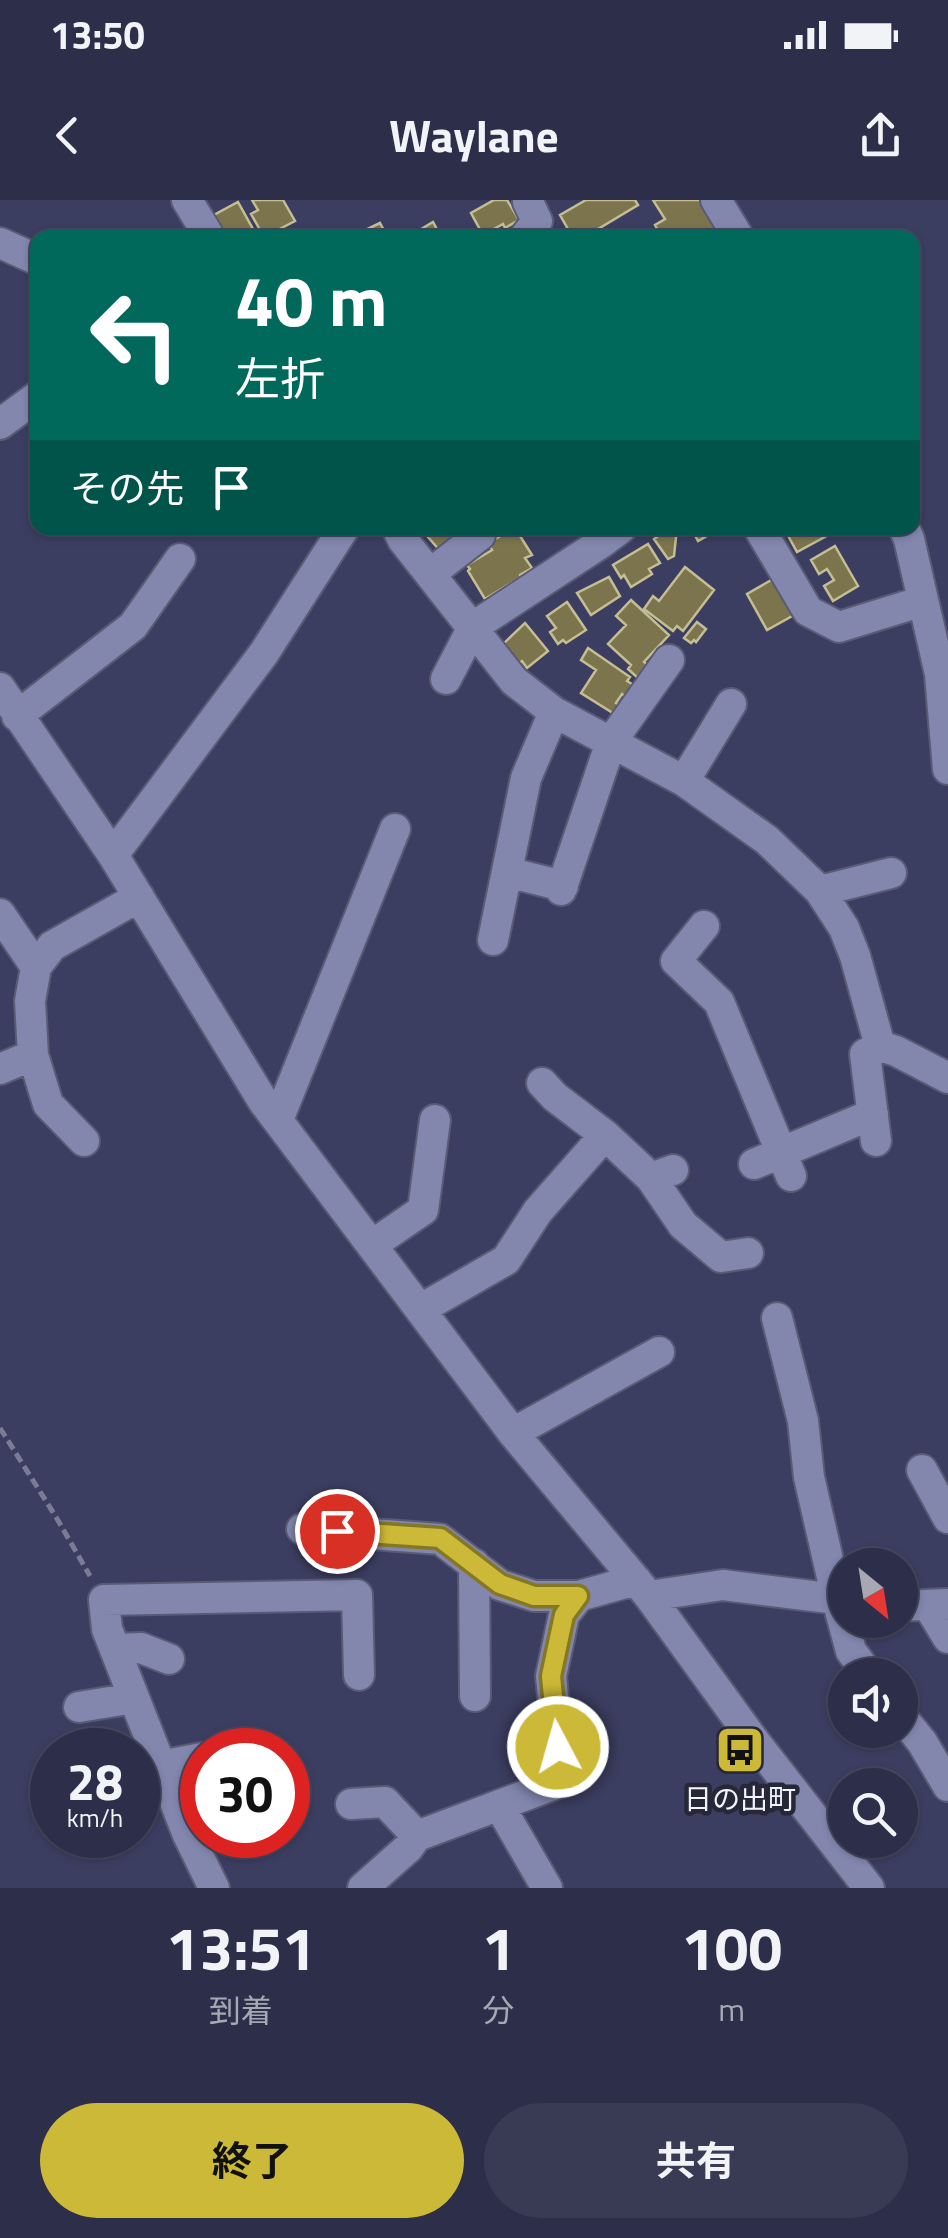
<!DOCTYPE html>
<html lang="ja">
<meta charset="utf-8">
<style>
body{margin:0;font-family:"Titillium Web","Noto Sans JP",sans-serif;background:#393a53;color:#f1f3f6;height:100vh;display:flex;flex-direction:column;font-size:38px;white-space:nowrap}
*{box-sizing:border-box;margin:0}
p{font-size:32px;color:#a7a8b4}
.icon{flex:none;width:55px;height:55px;fill:none;stroke:currentColor;stroke-width:2;stroke-linecap:round;stroke-linejoin:round}
.map{position:relative;height:1688px;overflow:hidden}
.sheet{display:flex;flex-direction:column;background:#2d2e49;flex:1}
.sheet>*{flex:none}
.banner{position:absolute;left:30px;top:30px;width:890px;height:305px;border-radius:20px;box-shadow:0 2px 8px #0004,0 0 0 2px #484a61;background:#00695c;color:#fff;overflow:hidden}
.needle{width:65px;rotate:150deg}
.buttons{position:absolute;left:828px;top:1348px;display:grid;gap:20px}
.buttons a{display:grid;place-items:center;width:90px;height:90px;border-radius:50%;background:#2d2e49;box-shadow:0 2px 8px #0004,0 0 0 2px #484a61;font-size:50px}
.speed{position:absolute;left:30px;top:1528px;display:flex;gap:20px;font-size:50px;font-weight:700;text-align:center}
.speed>*{display:grid;place-content:center;width:130px;height:130px;border-radius:50%;background:#2d2e49;box-shadow:0 2px 8px #0004,0 0 0 2px #484a61;line-height:1}
.speed small{font-size:25px;font-weight:400}
.speed .limit{border:15px solid #d22;background:#fff;color:#111}
.pin{position:absolute;display:grid;place-items:center;width:85px;height:85px;color:#fff;margin:-42px;border:5px solid #fff;border-radius:50%;box-shadow:0 2px 10px #0007}
.me{position:absolute;width:110px;margin:-55px;rotate:354deg;stroke-linejoin:round;filter:drop-shadow(0 0 8px #0008)}
.turn{display:flex;align-items:center;gap:35px;height:210px;padding:0 40px;font-size:45px}
.turn .icon{width:130px;height:130px;stroke-width:2.5}
.turn b{display:block;font-size:70px;line-height:85px}
.then{display:flex;align-items:center;height:95px;padding:0 40px;background:#0003;gap:20px;font-size:38px}
.eta{display:flex;justify-content:space-evenly;align-items:center;height:170px;text-align:center}
.eta b{font-size:60px;font-weight:700;line-height:70px}
.button{display:flex;gap:20px;margin-top:auto;padding:20px 40px}
.button a{flex:1;height:115px;border-radius:60px;background:#cdb938;color:#111;font-size:40px;font-weight:700;line-height:115px;text-align:center}
.button a+a{background:#393a53;color:#f1f3f6}
.status{display:flex;justify-content:space-between;align-items:center;height:70px;padding:0 50px;background:#2d2e49;direction:ltr}
.status svg{height:28px;fill:currentColor}
header{display:flex;justify-content:space-between;align-items:center;height:130px;padding:0 40px;background:#2d2e49;font-size:45px;font-weight:700}
.map>svg:first-child{display:block}
.building{fill:#7b744c;stroke:#c4be93;stroke-width:2.5}
.lines{fill:none;stroke-linecap:round;stroke-linejoin:round}
.minor-casing{stroke:#595b75;stroke-width:34}
.path{stroke:#7a7c96;stroke-width:5;stroke-dasharray:10 5;stroke-linecap:butt}
.minor{stroke:#8387ae;stroke-width:30}
.route-casing{stroke:#857824;stroke-width:25}
.route{stroke:#cdb938;stroke-width:18}
.labels{text-anchor:middle;dominant-baseline:central;stroke-width:9;stroke-linejoin:round;paint-order:stroke}
.poi-label{font-size:28px;fill:#f2f3fc;stroke:#262737}
</style>
<div class="status"><b>13:50</b><svg viewBox="0 0 49 12"><path d="M0 12V9h3v3zM5 12V6h3v6zM10 12V3h3v9zM15 12V0h3v12zM26 1h20v11H26zM47 4h2v5h-2z"/></svg></div>
<header><svg class="icon" aria-label="back" viewBox="0 0 24 24"><path d="M15 5l-7 7 7 7"/></svg>Waylane<svg class="icon" aria-label="share" viewBox="0 0 24 24"><path d="M12 15V3M7 8l5-5 5 5M5 13v7h14v-7"/></svg></header>
<div class="map">
<svg width="948" height="1688" viewBox="0 0 948 1688">
<rect width="100%" height="100%" fill="#3c3e61"/>
<path class="building" d="M252,0H283L295,21L264,37L251,14L258,10Z
M494,0H507L519,20L505,28L503,24L483,35L471,13Z
M586,0H635L638,5L583,38H573L560,15Z
M653,0H703L725,38H662L655,25L665,19Z
M238,2L258,38H224L212,16Z
M433,22L439,33L431,38H422L418,31Z
M380,23L388,38H348L346,35L355,30L357,34Z
M439,328H451L452,330L457,328L463,334L441,352L428,337Z
M515,328L532,355L525,358L532,368L520,375L521,377L485,399L468,371L470,369L467,365L492,350L488,343Z
M652,328H677L674,356L668,359L654,339L657,337Z
M691,328H721L698,341Z
M790,328H829L832,333L797,352L786,332L791,330Z
M648,344L660,363L649,369L652,374L631,387L624,375L621,378L613,365Z
M835,346L858,386L833,401L824,386L834,380L827,369L819,374L811,360Z
M685,367L714,390L683,431L677,426L673,431L644,409L653,396L659,401Z
M609,377L620,396L591,415L577,393Z
M773,379L794,415L767,430L747,394Z
M631,400L669,435L644,462L650,467L639,479L628,469L631,465L608,444L626,425L616,416Z
M567,402L586,430L566,443L563,440L558,444L550,432L556,428L547,416Z
M697,422L706,429L696,442L694,440L691,443L684,438Z
M525,423L548,451L527,468L522,461L517,465L501,446Z
M588,448L630,477L627,481L635,486L627,498L622,494L616,503L622,506L616,515L581,493L596,470L581,460Z"/>
<g class="lines">
<g class="minor-casing">
<path id="minor" d="M187,0L210,38
M716,0L739,38
M524,38L537,21L528,2
M0,43L38,60
M0,224L38,196
M397,328L403,340L514,481L554,512L684,581L767,640L820,691L844,728L855,756L880,846L896,851L948,878
M759,328L808,411L839,427L923,401
M904,328L909,339L940,474L948,569
M430,374L480,335
M446,479L473,427L601,343L621,328
M0,488L113,655L263,901L513,1233L649,1396L752,1538L869,1688
M17,516L133,426L180,359
M684,581L731,504
M113,655L264,453L344,328
M507,672L563,686
M561,690L611,542L669,460
M820,691L891,673
M0,714L36,767
M704,726L676,761L719,802L791,976
M493,740L526,578L554,512
M0,869L33,855
M278,920L395,629
M605,935L651,978L673,970
M84,941L48,904L33,855L30,801L36,767L52,746L139,697
M876,941L865,854L880,846
M754,964L873,914
M651,978L683,1025L721,1057L748,1053
M372,1045L423,1010L435,920
M421,1109L506,1060L538,1011L605,935L555,897L542,883
M777,1118L803,1221L809,1277L837,1399L851,1451L869,1475
M513,1233L659,1152
M922,1270L948,1318
M302,1329L440,1339L500,1385L534,1396H579
M474,1364L475,1496
M649,1396L723,1385L845,1400
M928,1405L948,1438
M900,1406L948,1404
M115,1449L141,1448L169,1459
M79,1507L134,1498
M900,1515L922,1542L948,1586
M160,1566L202,1558
M351,1604L385,1602L417,1636L408,1648L363,1688
M499,1605L547,1688
M417,1636L561,1582L551,1476L564,1415L579,1396L636,1380
M214,1688L188,1635L107,1429L104,1400L357,1395L359,1475"/>
</g>
<path class="path" d="M0,1228L56,1317L90,1376"/>
<use href="#minor" class="minor"/>
</g>
<g class="lines">
<g class="route-casing">
<path id="route" d="M337,1331L440,1338L500,1384L534,1396H578L564,1415L551,1476L558,1547"/>
</g>
<use href="#route" class="route"/>
</g>
<defs>
<g id="bus-square" transform="scale(2.5)"><rect x="-9" y="-9" width="18" height="18" rx="4" fill="#cdb938" stroke="#262737"/><path d="M-5-6H5V4H4V6H2V4H-2V6H-4V4H-5ZM-3.5-4V0h7V-4ZM-3.5 1.2v1.5H-2V1.2ZM2 1.2v1.5H3.5V1.2Z" fill="#111"/></g>
</defs>
<g fill-rule="evenodd">
<use href="#bus-square" x="740" y="1550"/>
</g>
<g class="labels">
<g class="poi-label">
<text x="740" y="1598">日の出町</text>
</g>
</g>
</svg>
<div class="buttons">
<a><svg class="needle" viewBox="-14 -14 28 28"><path d="M0-13l5 13h-10z" fill="#e53935"/><path d="M0 13l5-13h-10z" fill="#a7a8b4"/></svg></a>
<a><svg class="icon" aria-label="sound" viewBox="0 0 24 24"><path d="M4 9h4l5-4v14l-5-4H4zM17 9q2 3 0 6"/></svg></a>
<a><svg class="icon" aria-label="search" viewBox="0 0 24 24"><circle cx="10" cy="10" r="6"/><path d="M15 15l6 6"/></svg></a>
</div>
<div class="speed"><div>28<small>km/h</small></div><div class="limit">30</div></div>
<div class="pin" style="left:337px;top:1331px;background:#d93025"><svg class="icon" aria-label="arrive" viewBox="0 0 24 24"><path d="M6 21V4h12l-3 4 3 4H6"/></svg></div>
<svg class="me" style="left:558px;top:1547px" viewBox="-20 -20 40 40"><circle r="17" fill="#cdb938" stroke="#fff" stroke-width="3"/><path d="M0-11L8 9 0 5-8 9z" fill="#fff"/></svg>
<div class="banner">
<div class="turn"><svg class="icon" aria-label="left" viewBox="0 0 24 24"><path d="M17 20v-9H6M10 6l-5 5 5 5"/></svg><div><b>40 m</b>左折</div></div>
<div class="then">その先<svg class="icon" aria-label="arrive" viewBox="0 0 24 24"><path d="M6 21V4h12l-3 4 3 4H6"/></svg></div>
</div>
</div>
<section class="sheet">
<div class="eta">
<div><b>13:51</b><p>到着</p></div>
<div><b>1</b><p>分</p></div>
<div><b>100</b><p>m</p></div>
</div>
<div class="button"><a>終了</a><a>共有</a></div>
</section>
